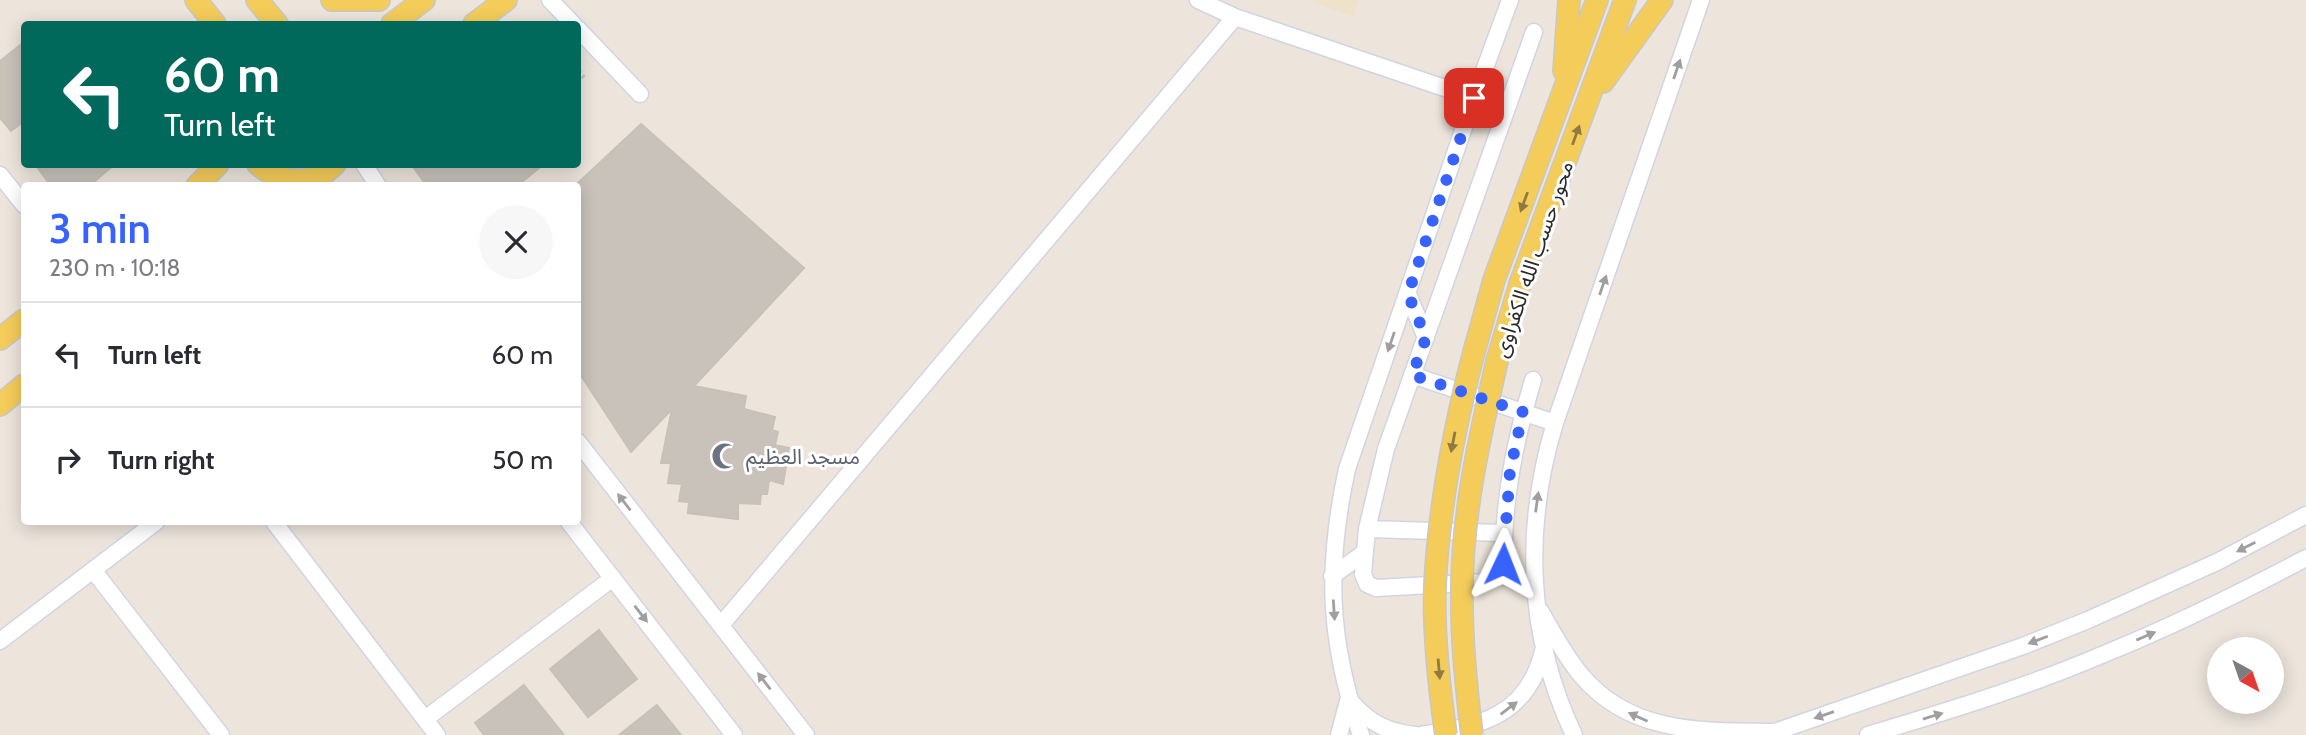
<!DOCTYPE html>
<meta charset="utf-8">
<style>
body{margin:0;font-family:Cabin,"Noto Sans Arabic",sans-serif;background:#f7f7f7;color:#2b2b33;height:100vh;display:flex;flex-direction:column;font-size:26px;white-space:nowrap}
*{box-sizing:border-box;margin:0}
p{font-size:23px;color:#7c7c81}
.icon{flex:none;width:38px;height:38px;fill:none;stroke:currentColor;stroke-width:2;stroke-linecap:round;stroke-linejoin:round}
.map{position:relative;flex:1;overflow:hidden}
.side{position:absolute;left:21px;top:182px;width:560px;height:343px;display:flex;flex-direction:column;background:#fff;border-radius:7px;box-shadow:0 4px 18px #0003}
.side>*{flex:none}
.guide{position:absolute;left:21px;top:21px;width:560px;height:147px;border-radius:7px;box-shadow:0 4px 18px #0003;background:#00695c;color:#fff;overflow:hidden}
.needle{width:46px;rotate:140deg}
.controls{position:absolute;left:2207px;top:637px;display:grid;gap:14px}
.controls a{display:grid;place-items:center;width:77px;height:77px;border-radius:50%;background:#fff;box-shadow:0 4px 18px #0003;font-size:35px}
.pin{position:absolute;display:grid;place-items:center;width:60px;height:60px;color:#fff;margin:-30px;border-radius:14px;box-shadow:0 4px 10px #0006}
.me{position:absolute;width:77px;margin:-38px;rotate:2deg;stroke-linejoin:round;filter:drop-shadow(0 0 5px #0008)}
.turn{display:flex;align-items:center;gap:24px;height:147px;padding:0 28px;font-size:32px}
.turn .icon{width:91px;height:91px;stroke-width:2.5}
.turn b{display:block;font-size:49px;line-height:60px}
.round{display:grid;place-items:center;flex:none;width:74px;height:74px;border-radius:37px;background:#f7f7f7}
.headline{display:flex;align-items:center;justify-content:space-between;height:119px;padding:0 28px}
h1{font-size:42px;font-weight:600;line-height:52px;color:#3762fe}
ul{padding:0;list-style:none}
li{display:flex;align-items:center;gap:21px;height:105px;padding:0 28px;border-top:2px solid #e1e1e2}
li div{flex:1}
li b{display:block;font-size:26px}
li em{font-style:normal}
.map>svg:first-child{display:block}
.education{fill:#efe2cb}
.building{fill:#c8c2bb;stroke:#c8c1b5;stroke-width:2}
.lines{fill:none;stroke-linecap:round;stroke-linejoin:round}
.minor-casing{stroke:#d1d5e3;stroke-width:19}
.major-casing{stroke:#c8c8c8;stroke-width:24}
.path{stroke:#c8c8c8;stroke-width:2.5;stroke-dasharray:5 3.5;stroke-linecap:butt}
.minor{stroke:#fff;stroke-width:16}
.major{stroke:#f4cc5a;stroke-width:21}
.major-bridge-casing{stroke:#c8c8c8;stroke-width:24;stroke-linecap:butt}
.major-bridge{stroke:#f4cc5a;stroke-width:21}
.oneway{fill:#9f9f9f}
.oneway2{fill:#8f7b42}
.route{stroke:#3762fe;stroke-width:12;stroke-dasharray:0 21.6}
.labels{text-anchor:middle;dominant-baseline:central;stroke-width:6;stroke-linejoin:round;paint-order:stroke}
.street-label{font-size:21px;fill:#2a2a2a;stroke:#fff}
.worship-label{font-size:21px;fill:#5b616d;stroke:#fff;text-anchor:start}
</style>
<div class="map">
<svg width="2306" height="735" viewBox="0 0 2306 735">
<rect width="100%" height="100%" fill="#ede5dc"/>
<path class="education" d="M1308,0H1359L1353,17Z"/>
<path class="building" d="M24,42V121L11,131L0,118V61Z
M641,124L804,268L694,386L746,396L744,409L775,417L772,430L778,432L775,445L789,448L783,484L769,480L767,494H761L760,504L738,503V519L688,513L689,502L679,501L682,484L668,483L671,463H661L672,409L631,452L578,371V183Z
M35,164H115L89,186H51Z
M411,164H544L517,186H427Z
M599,630L637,679L588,717L550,669Z
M524,685L564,735H484L475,723Z
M657,705L681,735H619Z"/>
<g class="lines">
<g class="minor-casing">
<path id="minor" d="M550,0L573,24
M1198,0L1235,17L1474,98
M578,29L640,94
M364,164L378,186
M0,175L24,205
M1408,294L1426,338
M1412,375L1555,423
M1533,380C1514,444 1504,497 1503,564C1499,574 1495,578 1486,582L1376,588L1367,584L1363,574L1367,529L1386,449L1534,32
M578,442L806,735
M274,522L437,735
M569,522L734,735
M1367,529L1503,533
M93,570L221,735
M1332,576L1364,553
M1541,612C1553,633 1565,656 1581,675C1631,735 1704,731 1775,732
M721,625L1235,17
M0,641L156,522
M1352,703C1370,723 1389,733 1416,735
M425,719L613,578
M1339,735L1348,701
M1361,735C1328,641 1326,566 1347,469L1474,98L1510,0
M1421,735C1480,726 1527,717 1543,651
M1574,735C1527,636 1523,528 1555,423L1701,0
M1766,735L2023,646L2088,620L2217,562L2306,515
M1868,735C1948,711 2027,687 2104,654C2173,626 2240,593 2306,558"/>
</g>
<g class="major-casing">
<path id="major" d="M196,0L215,24
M257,0L277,24
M332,0H379
M392,24L424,0
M474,24L506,0
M1564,71L1569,0
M1603,82L1662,0
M258,164C280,184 314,187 335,164
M197,186L218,164
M0,339L24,320
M1474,352L1494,280L1597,0
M1497,361L1520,284L1625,0
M0,405L24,385"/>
</g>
<path class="path" d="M578,68L584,76L578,81"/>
<use href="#minor" class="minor"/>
<use href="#major" class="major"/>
<g class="major-bridge-casing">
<path id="major-bridge" d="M1446,735C1439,686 1433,634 1435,585C1439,506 1454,428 1474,352
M1472,735C1466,687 1461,638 1462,590C1462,513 1480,436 1497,361"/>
</g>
<use href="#major-bridge" class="major-bridge"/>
</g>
<defs><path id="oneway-solid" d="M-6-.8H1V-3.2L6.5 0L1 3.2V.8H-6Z" transform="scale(1.75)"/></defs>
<g class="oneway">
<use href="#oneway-solid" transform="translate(1677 69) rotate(-71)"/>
<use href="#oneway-solid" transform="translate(1603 285) rotate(-71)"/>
<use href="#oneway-solid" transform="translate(1391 342) rotate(109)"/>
<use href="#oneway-solid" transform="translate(624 502) rotate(-128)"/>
<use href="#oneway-solid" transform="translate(1537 502) rotate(-82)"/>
<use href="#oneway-solid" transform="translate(2246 547) rotate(153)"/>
<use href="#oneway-solid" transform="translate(1334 610) rotate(86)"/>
<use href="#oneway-solid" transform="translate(641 614) rotate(52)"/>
<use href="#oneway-solid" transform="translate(2146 636) rotate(-23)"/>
<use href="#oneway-solid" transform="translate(2038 640) rotate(159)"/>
<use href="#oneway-solid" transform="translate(764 681) rotate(-128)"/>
<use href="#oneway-solid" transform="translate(1509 708) rotate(-37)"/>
<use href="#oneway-solid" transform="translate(1824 715) rotate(161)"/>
<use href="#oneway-solid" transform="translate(1933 716) rotate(-17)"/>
<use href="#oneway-solid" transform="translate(1638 717) rotate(-156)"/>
</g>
<g class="oneway2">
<use href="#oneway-solid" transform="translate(1576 135) rotate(-70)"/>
<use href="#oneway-solid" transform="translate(1524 202) rotate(110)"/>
<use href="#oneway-solid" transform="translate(1453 442) rotate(101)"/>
<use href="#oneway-solid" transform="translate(1439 669) rotate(85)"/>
</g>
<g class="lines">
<path class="route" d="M1474,98L1408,294L1426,338L1412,375L1523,412L1510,471L1503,564"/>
</g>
<defs>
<g id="mosque-bare" transform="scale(2.1)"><path d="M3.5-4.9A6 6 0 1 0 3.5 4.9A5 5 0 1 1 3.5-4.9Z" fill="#6b7280" stroke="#fff" stroke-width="2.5" paint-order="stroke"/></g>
</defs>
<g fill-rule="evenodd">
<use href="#mosque-bare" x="725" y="456"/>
</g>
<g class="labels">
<g class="street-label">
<text transform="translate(1533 259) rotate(-71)">محور حسب الله الكفراوى</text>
</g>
<g class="worship-label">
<text x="746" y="456">مسجد العظيم</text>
</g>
</g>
</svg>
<div class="controls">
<a><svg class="needle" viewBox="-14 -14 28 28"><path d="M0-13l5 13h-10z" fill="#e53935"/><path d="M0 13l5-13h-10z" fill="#7c7c81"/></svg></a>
</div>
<div class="pin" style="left:1474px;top:98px;background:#d93025"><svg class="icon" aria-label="arrive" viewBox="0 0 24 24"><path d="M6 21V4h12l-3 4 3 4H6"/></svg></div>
<svg class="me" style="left:1503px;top:564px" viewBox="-20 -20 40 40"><path d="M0-17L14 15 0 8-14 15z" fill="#3762fe" stroke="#fff" stroke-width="4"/></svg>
<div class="guide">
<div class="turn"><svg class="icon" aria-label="left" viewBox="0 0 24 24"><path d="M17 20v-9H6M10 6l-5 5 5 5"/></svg><div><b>60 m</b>Turn left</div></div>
</div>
<section class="side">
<div class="headline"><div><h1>3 min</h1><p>230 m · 10:18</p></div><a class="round"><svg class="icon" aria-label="close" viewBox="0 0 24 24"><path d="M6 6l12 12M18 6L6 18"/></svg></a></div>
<ul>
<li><svg class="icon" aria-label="left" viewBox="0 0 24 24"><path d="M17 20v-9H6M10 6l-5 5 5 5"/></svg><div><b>Turn left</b></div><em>60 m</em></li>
<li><svg class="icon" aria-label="right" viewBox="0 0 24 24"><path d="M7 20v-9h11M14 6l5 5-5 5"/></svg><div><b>Turn right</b></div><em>50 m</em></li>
</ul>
</section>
</div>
